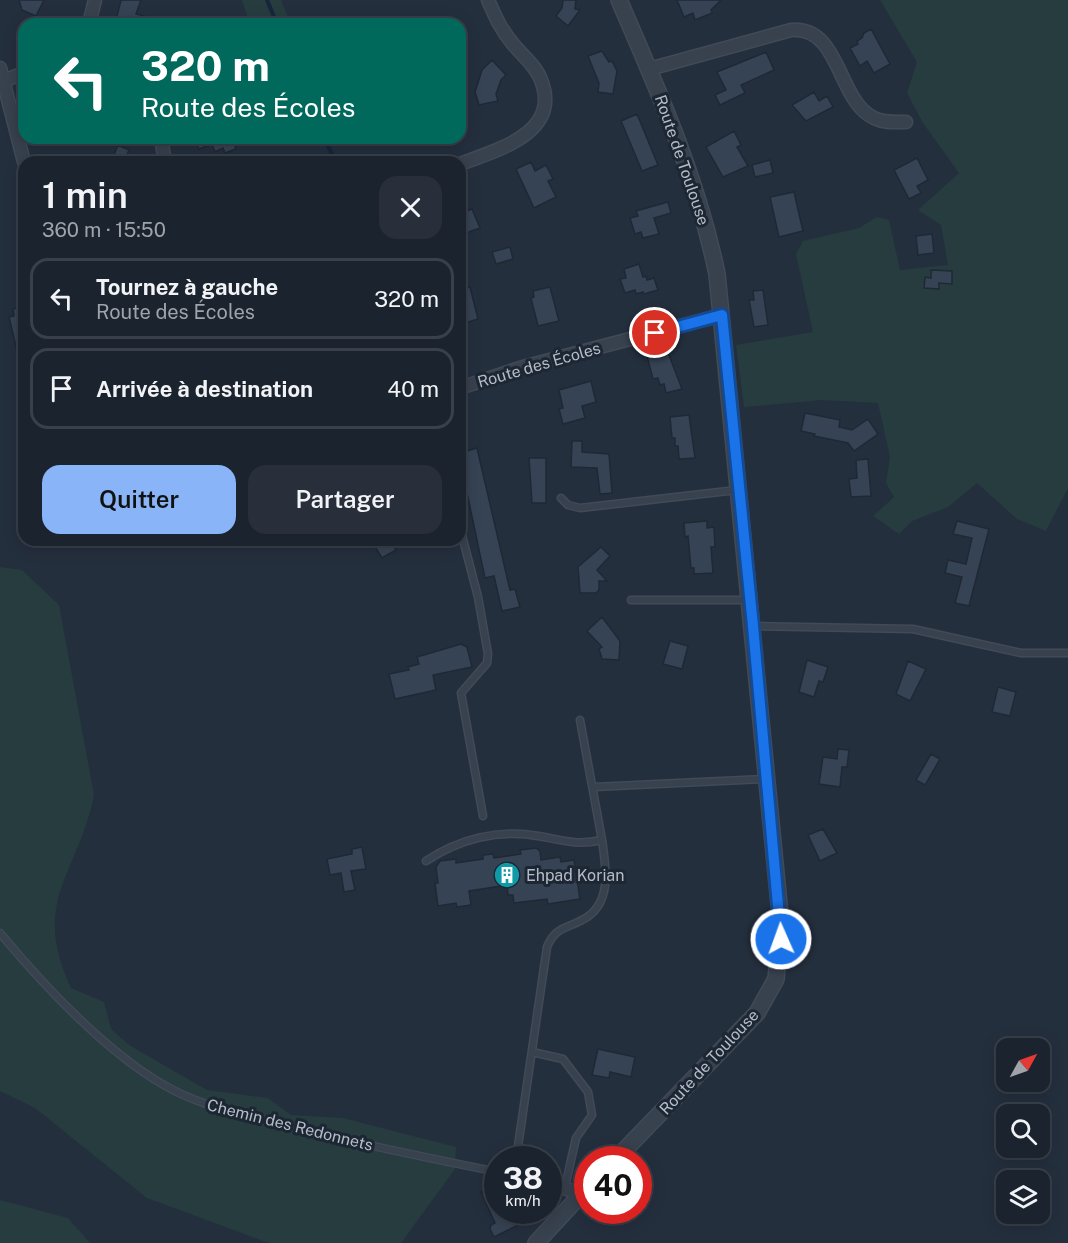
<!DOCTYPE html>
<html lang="fr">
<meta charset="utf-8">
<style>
body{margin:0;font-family:"Public Sans",sans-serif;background:#282f3a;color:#f1f3f6;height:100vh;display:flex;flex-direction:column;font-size:22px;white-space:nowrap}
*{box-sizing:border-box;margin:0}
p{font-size:20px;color:#a0a4aa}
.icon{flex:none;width:33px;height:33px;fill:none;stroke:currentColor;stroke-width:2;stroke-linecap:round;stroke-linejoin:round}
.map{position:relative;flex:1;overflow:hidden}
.side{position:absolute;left:18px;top:156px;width:448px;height:390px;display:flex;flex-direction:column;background:#1b232e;border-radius:18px;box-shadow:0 3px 15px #0003,0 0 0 2px #39404a}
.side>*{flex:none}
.hud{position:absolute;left:18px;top:18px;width:448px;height:126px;border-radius:18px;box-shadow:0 3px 15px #0003,0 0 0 2px #39404a;background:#00695c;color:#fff;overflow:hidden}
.needle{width:39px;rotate:50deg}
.fabs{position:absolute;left:996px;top:1038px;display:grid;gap:12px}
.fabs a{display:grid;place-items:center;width:54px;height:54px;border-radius:12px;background:#1b232e;box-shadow:0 3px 15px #0003,0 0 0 2px #39404a;font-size:30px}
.speed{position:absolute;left:484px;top:1146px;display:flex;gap:12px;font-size:30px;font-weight:700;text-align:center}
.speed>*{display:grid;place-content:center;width:78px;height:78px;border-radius:50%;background:#1b232e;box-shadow:0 3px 15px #0003,0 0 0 2px #39404a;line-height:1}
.speed small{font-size:15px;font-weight:400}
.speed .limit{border:9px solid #d22;background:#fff;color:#111}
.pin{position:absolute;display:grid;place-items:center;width:51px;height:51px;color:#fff;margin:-26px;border:3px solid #fff;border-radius:50%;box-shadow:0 2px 6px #0007}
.me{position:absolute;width:66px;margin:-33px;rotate:358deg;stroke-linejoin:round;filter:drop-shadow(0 0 4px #0008)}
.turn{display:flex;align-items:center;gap:21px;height:126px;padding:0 24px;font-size:27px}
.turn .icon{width:78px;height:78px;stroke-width:2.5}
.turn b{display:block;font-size:42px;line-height:51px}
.round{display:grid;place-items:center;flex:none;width:63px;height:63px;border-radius:18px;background:#282f3a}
.headline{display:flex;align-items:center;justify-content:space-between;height:102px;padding:0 24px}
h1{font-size:36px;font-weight:600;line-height:45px}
.button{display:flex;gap:12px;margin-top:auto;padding:12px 24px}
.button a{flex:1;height:69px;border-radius:18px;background:#8ab4f8;color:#111;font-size:24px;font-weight:600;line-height:69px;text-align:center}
.button a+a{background:#282f3a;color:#f1f3f6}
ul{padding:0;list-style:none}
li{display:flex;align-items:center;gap:18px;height:81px;margin:0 12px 9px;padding:0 12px;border:3px solid #39404a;border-radius:18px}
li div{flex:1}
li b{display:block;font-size:22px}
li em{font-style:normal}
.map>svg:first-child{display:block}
.green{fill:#263c3f}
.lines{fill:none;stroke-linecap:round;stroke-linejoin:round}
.stream{stroke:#17263c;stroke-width:4}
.building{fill:#364354;stroke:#1f2835;stroke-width:1.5}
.service-casing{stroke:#414a57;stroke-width:9}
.minor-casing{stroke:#414a57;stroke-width:15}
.tertiary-casing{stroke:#414a57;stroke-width:18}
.service{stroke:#38414e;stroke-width:6}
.minor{stroke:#38414e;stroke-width:12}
.tertiary{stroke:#38414e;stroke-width:15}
.route-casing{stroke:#114b97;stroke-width:15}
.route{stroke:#1a73e8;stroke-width:10}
.labels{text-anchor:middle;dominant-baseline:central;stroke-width:6;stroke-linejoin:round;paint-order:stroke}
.street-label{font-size:16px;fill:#b4bcc9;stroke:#1d2633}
.poi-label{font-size:16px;fill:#b4bcc9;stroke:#1d2633;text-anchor:start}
</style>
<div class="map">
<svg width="1068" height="1243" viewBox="0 0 1068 1243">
<rect width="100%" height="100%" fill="#242f3e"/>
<path class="green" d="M242,0H281L291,24H250Z
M880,0H1068V488L1046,531L1017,519L977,483L948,507L912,521L899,534L873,516L894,497L886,483L890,457L878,403L822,400L744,407L736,345L813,332L796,254L803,241L859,228L877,217L889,220L900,270L948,265L941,225L918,210L959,173L923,123L907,93L917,62Z
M0,567L22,570L59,605L94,795C78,875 30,900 71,988L104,1002L111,1029L129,1045L207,1090L268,1098L291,1115L343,1118L456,1147L455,1169L401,1243H269L147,1198L35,1108L0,1091Z
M0,1200L68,1218L90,1243H0Z"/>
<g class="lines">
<path class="stream" d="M267,0L277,24
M324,138L336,162"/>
</g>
<path class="building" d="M19,0H44L36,16L22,10Z
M121,0H141L136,14L159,20V24H115Z
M563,0H576L575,9L580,10L568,26L556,16L562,8Z
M677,0H721L711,10L712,13L695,20L693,13L684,17Z
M871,29L890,64L874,73L867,61L860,66L850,48L858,44L857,41L862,38L864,33Z
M602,51L609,62L612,61L617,71L613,94L598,92L599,83L588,56Z
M766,52L774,70L741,85L745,93L720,105L715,95L726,90L717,72Z
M492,60L506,75L501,80L496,94L498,101L479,105L475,92L482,70Z
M814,92L819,101L827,96L833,107L806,121L792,105Z
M637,114L658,165L642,171L621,121Z
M734,131L741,145L737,147L748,166L723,177L706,147Z
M194,138H247L234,144L236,149L225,153L223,148L215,152L212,144L199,149Z
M118,145L129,150L124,162H111Z
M917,158L928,180L917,186L921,193L909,199L894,170Z
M770,160L773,173L755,177L752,165Z
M531,162L535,171L546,165L553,179L548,181L556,197L534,208L516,169Z
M794,192L803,231L779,237L770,197Z
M668,202L671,213L654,218L659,234L643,238L641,232L635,234L630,218L638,216L636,211Z
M472,209L480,228L463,234L460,213Z
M932,234L934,253L918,255L916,236Z
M510,247L513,259L496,264L492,252Z
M639,264L643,277L646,276L647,280L654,278L658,290L644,294L643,292L636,294L635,290L625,293L620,279L626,278L624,269Z
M931,270L952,271V284L939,283V289L924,288L925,277L931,278Z
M470,287L478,319L462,324L460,289Z
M550,287L559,321L538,326L531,298L534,297L533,291Z
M763,290L768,325L754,327L749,300H754L753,291Z
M24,306V362L20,363L9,317L14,316L13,309Z
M667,350L682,389L666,393L664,384L660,385L658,378L653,379L647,356Z
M591,381L596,402L582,406L585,418L563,424L559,409L563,408L559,390Z
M805,413L840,420L839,427L852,430L868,419L878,434L854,451L848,443L814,436L815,434L801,431Z
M689,415L695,458L679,459L678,446H675V438H672L670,417Z
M572,441H582V452L609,454L612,493L600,494L597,468L571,467Z
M477,448L510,590L515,589L520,607L502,611L494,576L485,578L460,460V453Z
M529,458H546V503H532Z
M868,459L871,496L851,497L849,479L857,478L856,460Z
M707,521V528L714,527L715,547H711L713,573L694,574V568H691L688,536L685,537L684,523Z
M957,521L989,529L969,606L955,603L962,577L945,573L948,560L966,564L972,538L953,534Z
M371,540H390L396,550L382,558Z
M601,547L610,556L597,570L607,581H599V590L596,593H580L578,567Z
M602,617L620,641L619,660L602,659L599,649L602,647L587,631Z
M670,641L688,646L682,669L663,664Z
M461,644L467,647L472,667L433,675L436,690L395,699L389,674L409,670L408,667L419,664L417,657Z
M807,660L828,667L823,682L819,681L814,697L799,692Z
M908,661L926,669L910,701L896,694Z
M998,687L1016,692L1010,716L992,712Z
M838,749L849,750L847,767H842L840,787L819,784L823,757L837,759Z
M931,754L940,759L925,785L916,780Z
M823,829L837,853L820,861L808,835Z
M362,847L366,869L351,871L355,890L344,892L341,873L330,875L327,859L352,854V849Z
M536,848L540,851L541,860L560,857L561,862L574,860L580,899L548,904L547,899L514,903L513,895H508L507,885L469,891L471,905L457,907L456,903L438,906L435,883H438L436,867L440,861L456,859V863L483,859V855L493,854L494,858L521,854L520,850Z
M598,1049L635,1057L631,1077L610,1072L609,1078L592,1075Z
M481,1192L498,1196V1210H533L530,1219L494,1237L490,1229L491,1225L495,1223Z"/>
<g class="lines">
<g class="service-casing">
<path id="service" d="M561,498L568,505L580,508L737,490
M460,528L478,597L488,654L487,663L461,693L483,816
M631,600H747
M753,626L913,629L1021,653H1068
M594,787L766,779
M426,861C459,839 498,829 538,836C564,840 575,846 602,840L580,720
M0,933C44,986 113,1060 175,1091C207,1107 241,1114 275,1123C349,1142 423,1157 498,1172
M532,1052L563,1059L588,1092L592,1115L576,1138L565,1187
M516,1160L547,947C555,927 566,929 582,920C613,905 606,867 602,840"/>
</g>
<g class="minor-casing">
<path id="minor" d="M89,24L95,0
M0,68L24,162
M649,69L791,30C841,26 837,101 874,118C884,123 895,122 906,122
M3,81L24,73
M161,138L165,162
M460,164C497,150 562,133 541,80C536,66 522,55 513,44C501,30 495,16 488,0
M460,388L523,367L722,315
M549,1183L581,1194"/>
</g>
<g class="tertiary-casing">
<path id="tertiary" d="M615,1160L757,1013L776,979L781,924L717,274C697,177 658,90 619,0
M536,1243L588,1187"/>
</g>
<use href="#service" class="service"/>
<use href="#minor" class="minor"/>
<use href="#tertiary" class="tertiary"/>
</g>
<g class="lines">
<g class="route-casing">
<path id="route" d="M655,333L722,315L753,626L781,939"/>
</g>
<use href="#route" class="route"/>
</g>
<defs>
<g id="building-disc" transform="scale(1.35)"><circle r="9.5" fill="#0f9aa8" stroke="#1d2633"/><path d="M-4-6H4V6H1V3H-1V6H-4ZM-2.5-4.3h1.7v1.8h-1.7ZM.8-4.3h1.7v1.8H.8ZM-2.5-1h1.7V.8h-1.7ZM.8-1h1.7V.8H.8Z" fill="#fff"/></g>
</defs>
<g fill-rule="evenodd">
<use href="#building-disc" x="507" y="875"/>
</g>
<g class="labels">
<g class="street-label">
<text transform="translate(682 160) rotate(71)">Route de Toulouse</text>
<text transform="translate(539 365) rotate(-16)">Route des Écoles</text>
<text transform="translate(709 1062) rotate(-47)">Route de Toulouse</text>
<text transform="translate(290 1125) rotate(14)">Chemin des Redonnets</text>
</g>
<g class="poi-label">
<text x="526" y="875">Ehpad Korian</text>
</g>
</g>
</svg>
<div class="fabs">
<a><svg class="needle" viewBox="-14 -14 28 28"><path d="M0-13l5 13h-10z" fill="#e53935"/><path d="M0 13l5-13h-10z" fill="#a0a4aa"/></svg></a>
<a><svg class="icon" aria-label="search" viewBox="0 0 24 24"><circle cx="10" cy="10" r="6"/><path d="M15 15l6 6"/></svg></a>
<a><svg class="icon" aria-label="layers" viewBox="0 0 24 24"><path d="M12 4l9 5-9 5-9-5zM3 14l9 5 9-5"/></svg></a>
</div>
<div class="speed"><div>38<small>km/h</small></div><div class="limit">40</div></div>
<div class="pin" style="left:655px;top:333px;background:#d93025"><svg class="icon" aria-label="arrive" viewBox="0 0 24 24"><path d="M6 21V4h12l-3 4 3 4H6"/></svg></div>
<svg class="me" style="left:781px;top:939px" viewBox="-20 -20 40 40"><circle r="17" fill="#1a73e8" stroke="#fff" stroke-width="3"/><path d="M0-11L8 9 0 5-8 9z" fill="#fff"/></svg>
<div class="hud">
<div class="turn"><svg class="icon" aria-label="left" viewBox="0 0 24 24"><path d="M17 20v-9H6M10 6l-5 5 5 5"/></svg><div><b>320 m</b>Route des Écoles</div></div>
</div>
<section class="side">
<div class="headline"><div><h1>1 min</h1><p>360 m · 15:50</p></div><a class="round"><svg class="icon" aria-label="close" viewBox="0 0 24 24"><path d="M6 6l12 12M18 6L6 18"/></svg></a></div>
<ul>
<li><svg class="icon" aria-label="left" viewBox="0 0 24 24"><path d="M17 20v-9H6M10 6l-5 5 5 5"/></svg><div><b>Tournez à gauche</b><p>Route des Écoles</p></div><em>320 m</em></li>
<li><svg class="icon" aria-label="arrive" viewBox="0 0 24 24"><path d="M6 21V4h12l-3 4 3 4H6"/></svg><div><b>Arrivée à destination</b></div><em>40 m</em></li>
</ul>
<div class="button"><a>Quitter</a><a>Partager</a></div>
</section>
</div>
